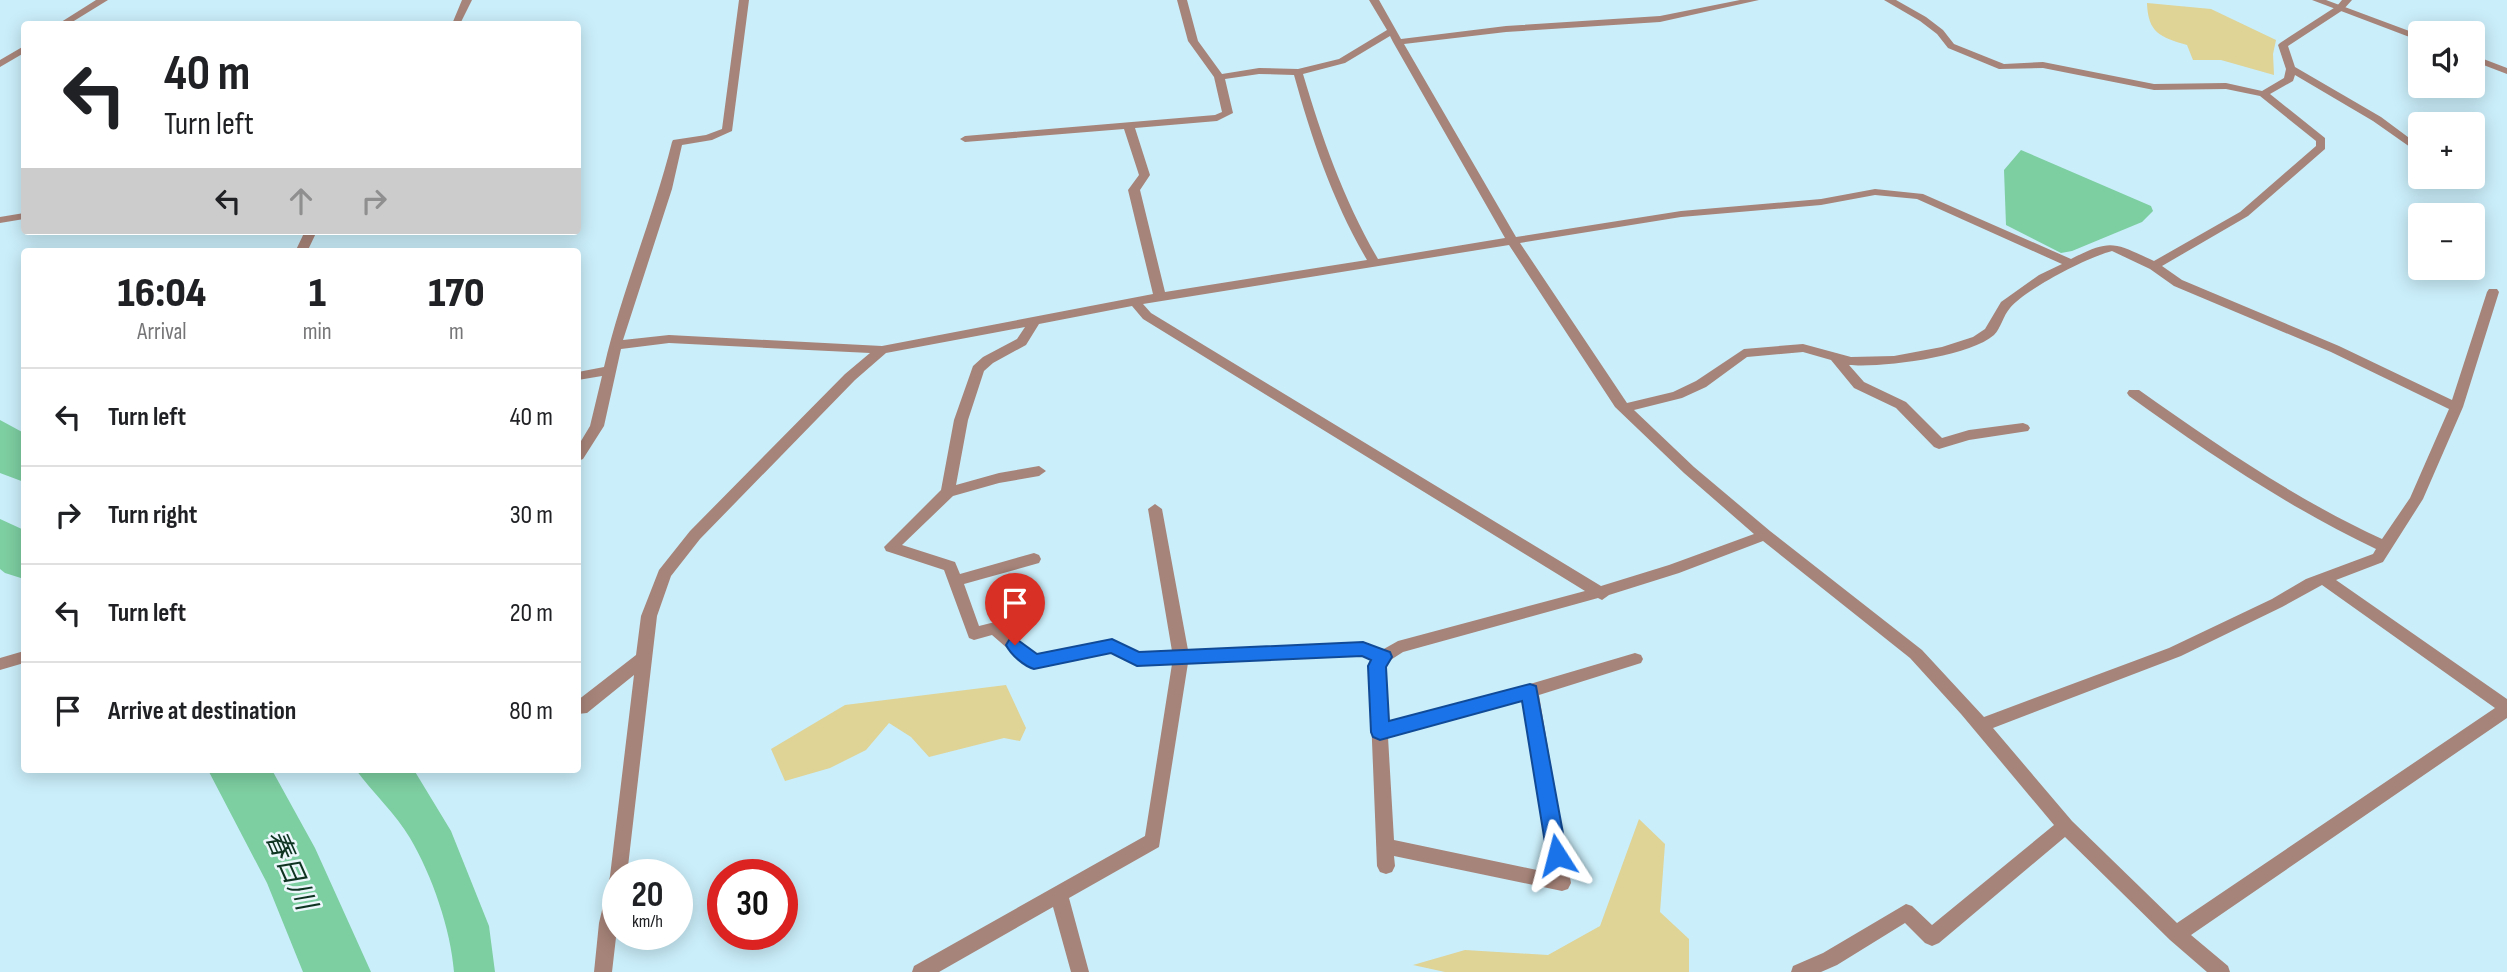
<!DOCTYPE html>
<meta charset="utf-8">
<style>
body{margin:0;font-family:"Sofia Sans Condensed","Noto Sans JP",sans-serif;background:#f2f2f2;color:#202124;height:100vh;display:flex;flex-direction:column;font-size:26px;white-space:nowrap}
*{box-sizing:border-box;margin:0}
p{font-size:23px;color:#757577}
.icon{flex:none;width:38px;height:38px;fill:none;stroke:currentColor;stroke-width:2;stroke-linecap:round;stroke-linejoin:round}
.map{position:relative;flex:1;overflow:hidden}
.drawer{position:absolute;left:21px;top:248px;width:560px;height:525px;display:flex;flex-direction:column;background:#fff;border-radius:7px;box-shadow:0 4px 18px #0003}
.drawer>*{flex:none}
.hud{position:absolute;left:21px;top:21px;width:560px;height:214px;border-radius:7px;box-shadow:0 4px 18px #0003;background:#fff;color:#202124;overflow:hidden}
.fabs{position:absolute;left:2408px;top:21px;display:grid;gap:14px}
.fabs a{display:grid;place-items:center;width:77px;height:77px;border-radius:7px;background:#fff;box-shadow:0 4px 18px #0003;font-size:35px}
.speed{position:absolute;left:602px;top:859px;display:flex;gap:14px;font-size:35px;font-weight:700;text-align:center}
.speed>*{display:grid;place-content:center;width:91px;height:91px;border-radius:50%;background:#fff;box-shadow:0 4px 18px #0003;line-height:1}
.speed small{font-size:18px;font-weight:400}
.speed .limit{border:10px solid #d22;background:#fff;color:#111}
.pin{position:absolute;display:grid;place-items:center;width:60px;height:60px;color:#fff;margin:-72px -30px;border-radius:50% 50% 50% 0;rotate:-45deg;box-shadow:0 0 7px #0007}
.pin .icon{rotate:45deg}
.me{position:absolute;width:77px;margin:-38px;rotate:351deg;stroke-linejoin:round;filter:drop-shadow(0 0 5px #0008)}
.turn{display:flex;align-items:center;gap:24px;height:147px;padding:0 28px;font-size:32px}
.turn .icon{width:91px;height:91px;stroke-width:2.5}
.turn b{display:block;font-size:49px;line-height:60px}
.lanes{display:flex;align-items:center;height:66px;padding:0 28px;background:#0003;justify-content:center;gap:35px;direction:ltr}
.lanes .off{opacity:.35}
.eta{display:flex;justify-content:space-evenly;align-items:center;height:119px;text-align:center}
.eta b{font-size:42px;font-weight:800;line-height:49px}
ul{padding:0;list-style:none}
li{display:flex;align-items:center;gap:21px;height:98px;padding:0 28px;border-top:2px solid #e0e0e0}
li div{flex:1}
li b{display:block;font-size:26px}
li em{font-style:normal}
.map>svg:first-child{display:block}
.green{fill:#dfd396}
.water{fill:#7dcea1}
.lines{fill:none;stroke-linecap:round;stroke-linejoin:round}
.river{fill:#7dcea1;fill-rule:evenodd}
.minor{fill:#a78479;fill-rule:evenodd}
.tertiary{fill:#a78479;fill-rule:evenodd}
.route{fill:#1a73e8;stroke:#114b97;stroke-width:2}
.labels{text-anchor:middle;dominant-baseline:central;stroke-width:5;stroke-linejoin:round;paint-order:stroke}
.near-water-label{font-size:28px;font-style:italic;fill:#0f3321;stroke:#ebf7fb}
</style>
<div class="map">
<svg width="2507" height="972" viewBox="0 0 2507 972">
<rect width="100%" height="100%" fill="#caeefa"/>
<path class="green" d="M2147,3L2211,9L2276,40L2273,54L2274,75L2221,60H2193L2187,45C2160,37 2148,33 2147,3Z
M1006,685L1026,728L1020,741L1004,738L929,757L911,737L889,723L866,750L830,768L785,781L771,749L845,705Z
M1639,819L1665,844L1660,912L1689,939V972H1445L1413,965L1465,950L1548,955L1600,926Z"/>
<path class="water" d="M2021,150L2151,206L2153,211L2142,222L2072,251L2061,253L2006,225L2004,170Z
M0,420L24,433V482L0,473Z
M356,770H414L451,831L489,926L495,972H454C451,930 432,875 410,838C396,814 373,793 356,770Z"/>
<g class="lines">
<path class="river" d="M0,519L24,530V579L5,573L0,569Z
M208,770H272L315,848L371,972H303L267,883Z"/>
<path class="minor" d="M96,0H108L69,24H58Z
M462,0H472L460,24H452Z
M739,0H749L732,131L712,140L682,145L672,189L623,340L669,335L882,346L1153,294L1128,190L1139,175L1124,129L965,142L960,139L965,136L1215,115L1222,112L1214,77L1188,41L1177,0H1187L1198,41L1222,74L1259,68L1298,69L1339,59L1387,30L1369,0H1379L1401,39L1506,26L1660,16L1740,0H1759L1660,22L1506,32L1404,44L1516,237L1681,211L1821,199L1875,189L1923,194L2071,259C2112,238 2114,243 2154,261L2240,212L2316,146V141L2260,96L2226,89L2154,90L2043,68L1999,69L1948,48L1937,34L1920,21L1884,0H1896L1926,17L1943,30L1954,44L2004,64L2043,62L2154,84L2226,83L2262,91L2284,78L2286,69L2278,45L2280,43L2337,6L2342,0H2352L2343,10L2288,46L2295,67L2381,117L2420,146V154L2373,121L2295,75L2293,81L2270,94L2325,138V149L2248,216L2162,266L2182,280L2339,346L2452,400L2487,292L2489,289H2497L2499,292L2463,407L2423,499L2383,562L2336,580L2507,699V718L2191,935L2228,966L2230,972H2207L2170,940L2065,837L1939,943L1932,946L1925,943L1905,923L1837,965L1821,972H1791L1793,966L1823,953L1906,904L1912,906L1932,925L2054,825L1961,714L1910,658L1763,541L1679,573L1609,595L1602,600L1598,598L1403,652L1389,661L1385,667L1388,723L1530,684L1635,653L1641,655L1643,659L1641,663L1539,695L1571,883L1568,889L1562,891L1394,856L1395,866L1392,872L1386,874L1380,872L1377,866L1369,666L1373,660L1362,655L1188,663L1159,847L1069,898L1089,972H1071L1053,907L939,972H912L914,966L1145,836L1172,664L1137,665L1111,653L1034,668L1028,666L992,635L974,640L969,638L944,570L886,551L884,547L941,490L954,420L973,366L983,357L1017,339L1025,327L886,353L855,380L700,539L671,576L657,616L627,875H618V920L612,972H594L599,923L610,876L634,675L587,713L578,714V700L636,655L641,616L659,570L690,531L845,374L870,353L669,343L621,349L604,426L583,459L578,461V446L590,426L602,376L578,380V372L604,367C622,290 653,218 672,142L673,140L706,135L722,129ZM1390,36L1393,42L1505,238L1378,259C1344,201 1322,138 1303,74L1345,63ZM1259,74L1294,75C1312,140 1333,202 1367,260L1165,292L1140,190L1150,175L1135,128L1217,121L1233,113L1225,79ZM1875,195L1917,199L2062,264L2039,275L2001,302L1985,329L1973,337L1942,347L1894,356L1851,357L1803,344L1744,349L1696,381L1673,392L1627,403L1520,243L1681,217L1821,205ZM1509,245L1615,407L1684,473L1754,534L1669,565L1601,586L1151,313L1143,304ZM2112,251L2150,269L2174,286L2331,352L2449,409L2410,498L2382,539C2295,499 2217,445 2139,390H2129L2127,393L2129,396C2208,453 2288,507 2376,549L2373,554L2306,579L2272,599L2169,648L1984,717L1922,650L1770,531L1694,467L1634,410L1682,398L1706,387L1747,357L1803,352L1831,360L1854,388L1896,408L1934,447L1939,449L1969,440L2028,431L2030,428L2028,425L2023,423L1969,430L1942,438L1906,402L1864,382L1849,365C1881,368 1969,357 1994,335C2001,328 2003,316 2010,308C2026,289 2088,257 2112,251ZM1132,306L1143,319L1585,591L1398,641L1382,650L1363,643L1188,650L1162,509L1155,504L1148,509L1172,651L1139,653L1113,640L1037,655L1000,624L995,622L979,626L964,584L1039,563L1041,559L1039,555L1034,553L960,574L955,562L902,545L953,496L999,483L1039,476L1046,471L1039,466L999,473L956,485L968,420L984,371L993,363L1026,345L1039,324ZM2322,585L2495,708L2177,923L2072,821L1993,728L2181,656L2282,607ZM1523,699L1551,873L1394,840L1388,737Z
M24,46V53L0,67V60Z
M2447,177H2459L2463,180L2457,183Z
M24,213V219L0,223V217Z
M305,231H317L307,252H295Z
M24,651V663L0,670V658Z"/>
<path class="tertiary" d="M2312,0H2326L2420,35V41Z
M2473,55L2507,68V74L2473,61Z"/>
</g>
<path class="route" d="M1015,638L1037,654L1112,639L1139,652L1363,642L1390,652L1392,657L1386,667L1389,721L1530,684L1536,686L1567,855L1564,862L1557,864L1550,862L1547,855L1522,701L1380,740L1373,737L1371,732L1368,666L1371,660L1362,656L1137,666L1111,653L1034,669C1024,666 1011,655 1006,645L1009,640Z"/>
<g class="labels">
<g class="near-water-label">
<text transform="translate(290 870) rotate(66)">春日川</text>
</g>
</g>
</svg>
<div class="fabs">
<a><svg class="icon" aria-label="sound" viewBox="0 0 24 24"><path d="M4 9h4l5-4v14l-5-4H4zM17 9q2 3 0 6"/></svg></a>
<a>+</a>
<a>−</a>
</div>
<div class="speed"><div>20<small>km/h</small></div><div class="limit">30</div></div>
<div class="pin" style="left:1015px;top:645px;background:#d93025"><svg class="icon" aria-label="arrive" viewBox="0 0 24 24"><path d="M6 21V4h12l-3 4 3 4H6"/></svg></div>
<svg class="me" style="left:1557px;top:855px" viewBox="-20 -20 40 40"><path d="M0-17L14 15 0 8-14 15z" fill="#1a73e8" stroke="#fff" stroke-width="4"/></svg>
<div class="hud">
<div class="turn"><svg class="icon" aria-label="left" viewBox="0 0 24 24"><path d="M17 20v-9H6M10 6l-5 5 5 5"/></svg><div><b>40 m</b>Turn left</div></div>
<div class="lanes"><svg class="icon" aria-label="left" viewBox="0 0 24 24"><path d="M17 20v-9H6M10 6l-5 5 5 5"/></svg><svg class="icon off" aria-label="ahead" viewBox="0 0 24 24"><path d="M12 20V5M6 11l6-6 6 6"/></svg><svg class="icon off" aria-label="right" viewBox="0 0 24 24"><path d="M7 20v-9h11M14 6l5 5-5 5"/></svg></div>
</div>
<section class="drawer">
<div class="eta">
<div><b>16:04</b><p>Arrival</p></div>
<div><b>1</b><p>min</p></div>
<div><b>170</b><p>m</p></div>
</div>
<ul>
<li><svg class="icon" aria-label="left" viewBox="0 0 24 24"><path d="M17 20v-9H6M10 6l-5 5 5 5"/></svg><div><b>Turn left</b></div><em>40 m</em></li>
<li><svg class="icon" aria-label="right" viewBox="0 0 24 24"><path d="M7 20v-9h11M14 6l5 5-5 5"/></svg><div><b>Turn right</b></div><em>30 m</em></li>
<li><svg class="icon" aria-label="left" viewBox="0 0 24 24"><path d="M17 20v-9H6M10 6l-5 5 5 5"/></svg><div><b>Turn left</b></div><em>20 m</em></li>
<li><svg class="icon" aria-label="arrive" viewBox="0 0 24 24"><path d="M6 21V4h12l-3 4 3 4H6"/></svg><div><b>Arrive at destination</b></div><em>80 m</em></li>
</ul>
</section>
</div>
